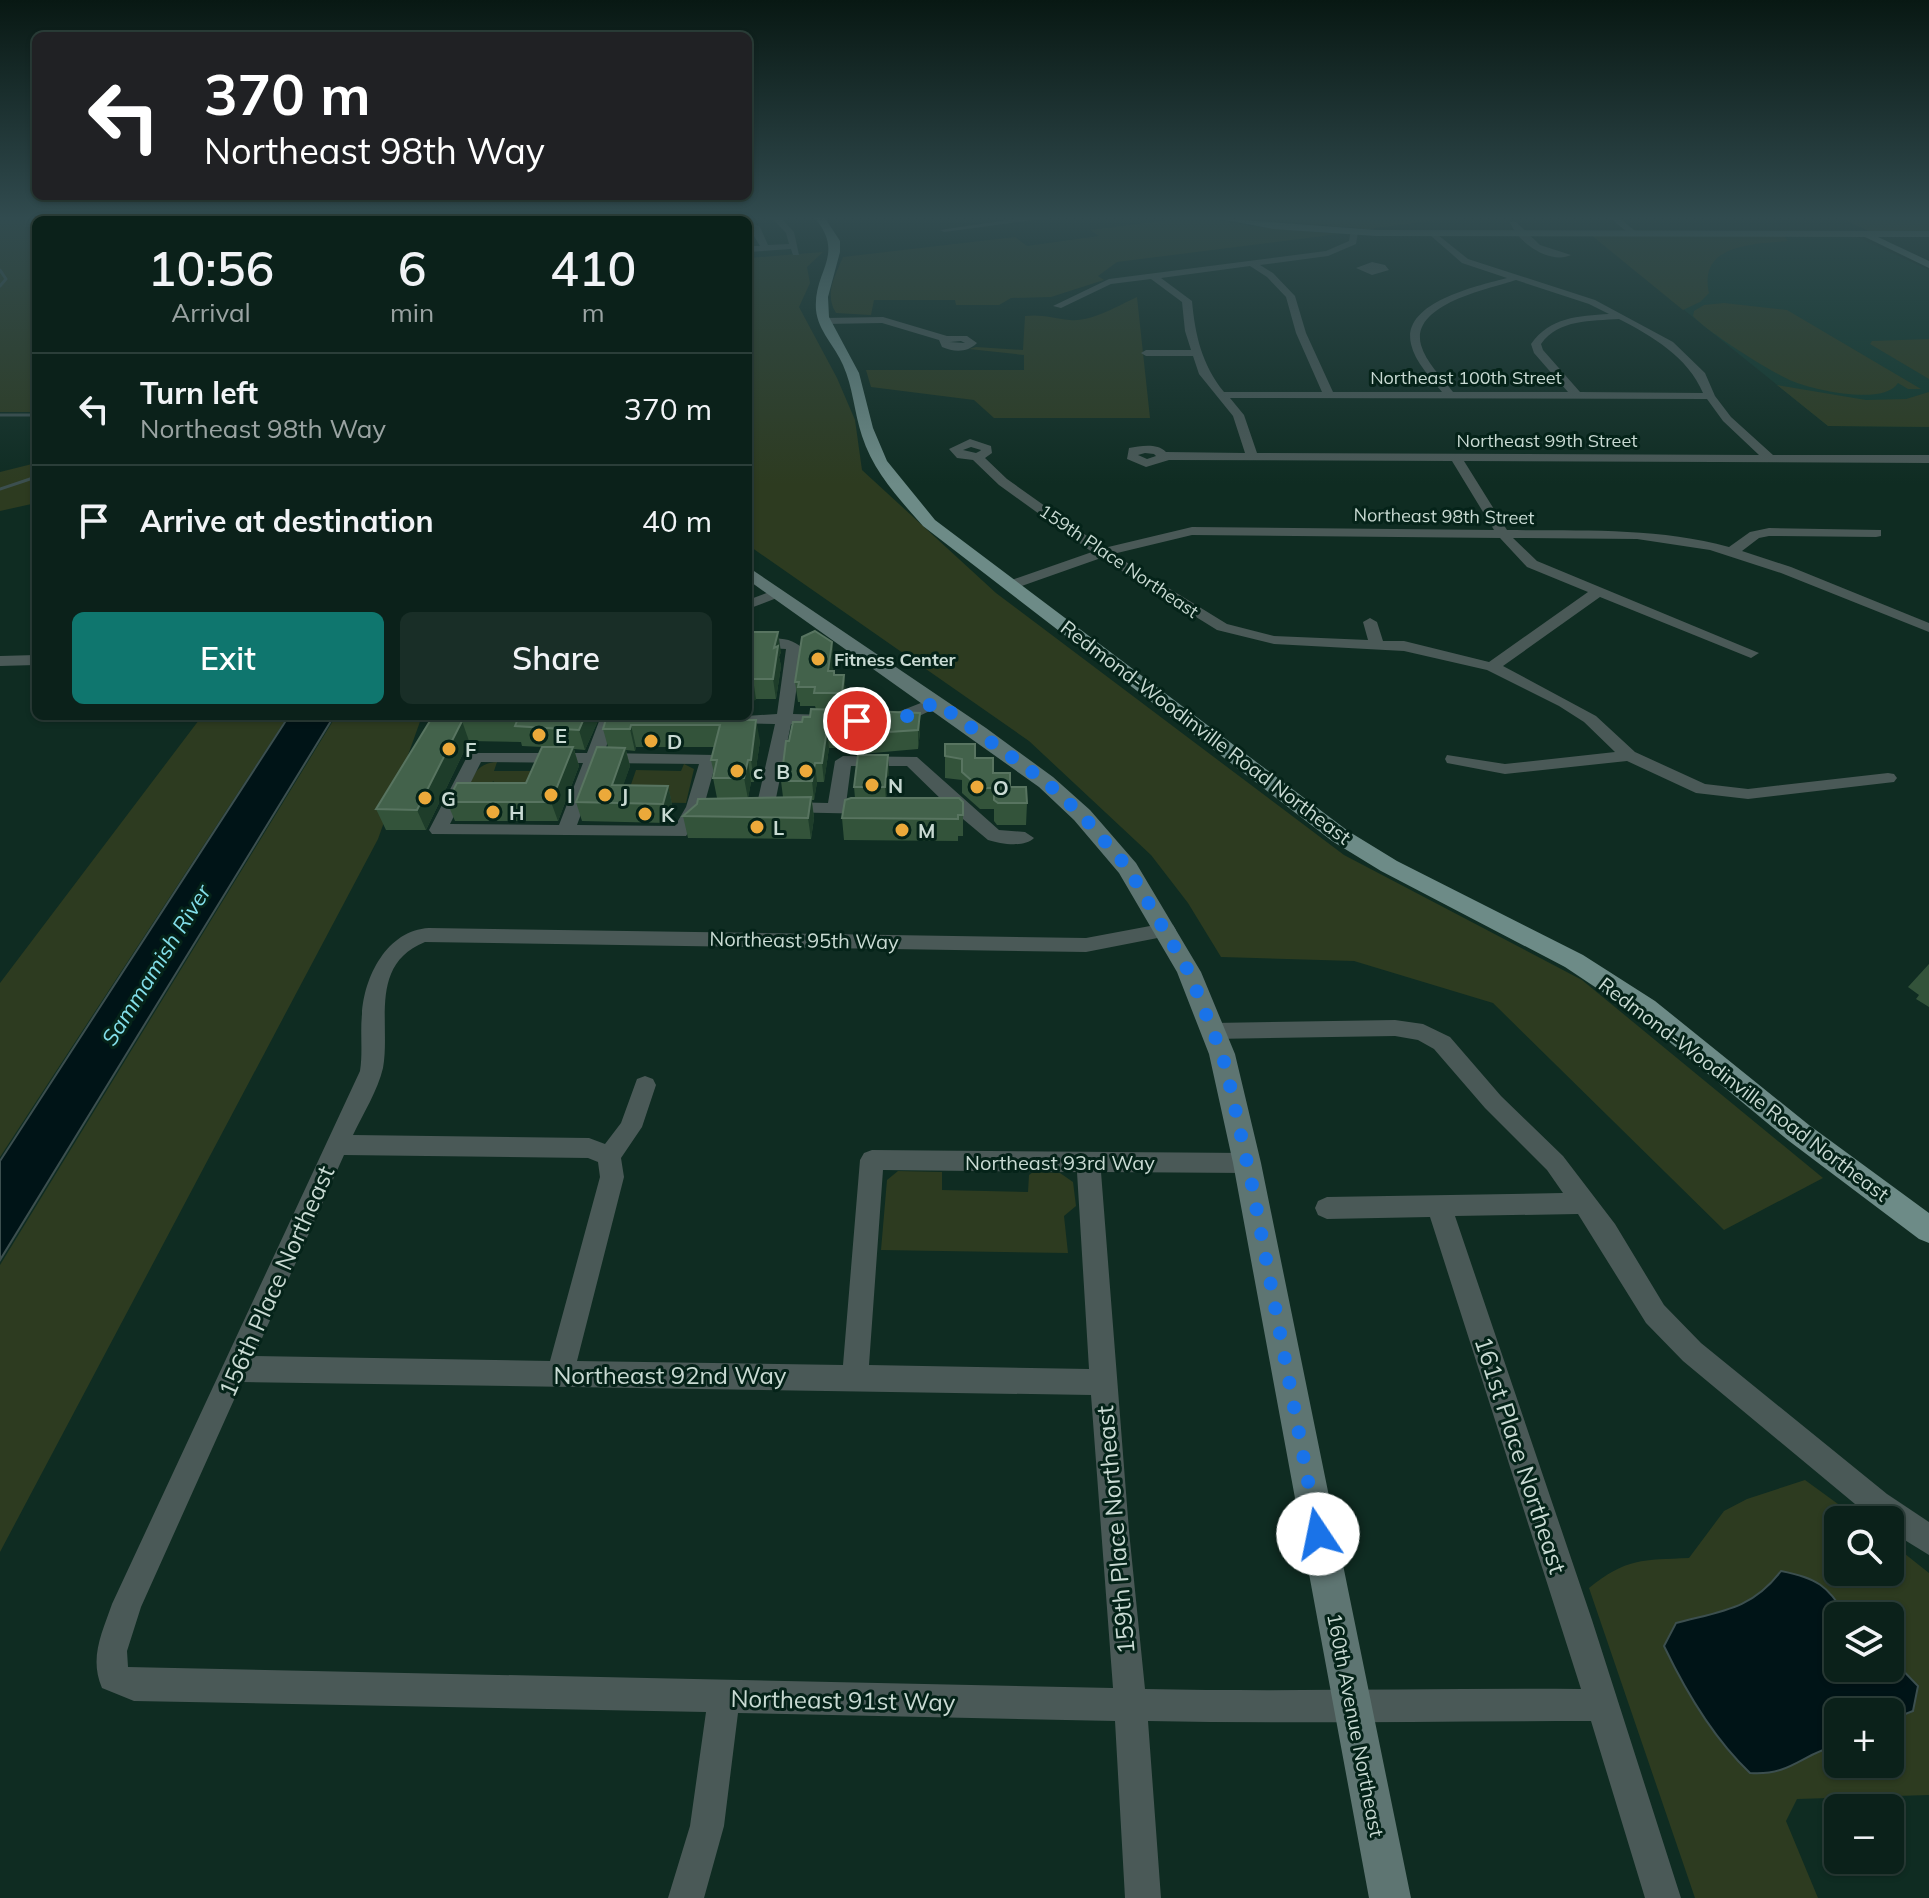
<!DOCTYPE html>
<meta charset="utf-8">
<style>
body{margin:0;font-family:Mulish,sans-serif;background:#192e27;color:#f1f3f6;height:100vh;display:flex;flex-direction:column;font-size:30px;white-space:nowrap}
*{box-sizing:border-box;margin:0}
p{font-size:26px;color:#9aa3a2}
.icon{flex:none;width:44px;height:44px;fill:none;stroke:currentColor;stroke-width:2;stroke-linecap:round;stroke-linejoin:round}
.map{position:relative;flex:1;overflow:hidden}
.sheet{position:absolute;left:32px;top:216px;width:720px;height:504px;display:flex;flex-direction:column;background:#0b211a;border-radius:12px;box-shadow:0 2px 6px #0004,0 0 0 2px #2b3e39}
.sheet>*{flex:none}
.top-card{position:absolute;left:32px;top:32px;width:720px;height:168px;border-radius:12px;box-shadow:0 2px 6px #0004,0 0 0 2px #2b3e39;background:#202124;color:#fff;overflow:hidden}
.fabs{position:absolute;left:1824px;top:1506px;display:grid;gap:16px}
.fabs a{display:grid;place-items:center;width:80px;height:80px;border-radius:12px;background:#0b211a;box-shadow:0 2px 6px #0004,0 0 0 2px #2b3e39;font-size:40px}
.pin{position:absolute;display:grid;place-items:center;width:68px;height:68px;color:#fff;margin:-34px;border:4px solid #fff;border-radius:50%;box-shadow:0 2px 8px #0007}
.me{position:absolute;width:88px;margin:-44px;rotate:349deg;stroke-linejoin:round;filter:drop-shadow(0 0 6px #0008)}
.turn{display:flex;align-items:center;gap:28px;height:168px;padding:0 40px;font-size:36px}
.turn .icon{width:104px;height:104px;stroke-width:2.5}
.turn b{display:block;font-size:56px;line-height:68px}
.eta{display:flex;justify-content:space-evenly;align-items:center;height:136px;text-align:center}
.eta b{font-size:48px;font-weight:600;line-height:56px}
.primary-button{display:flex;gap:16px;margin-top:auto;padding:16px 40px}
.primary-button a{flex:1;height:92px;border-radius:12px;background:#0f766e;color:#fff;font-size:32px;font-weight:600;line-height:92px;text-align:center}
.primary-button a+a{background:#192e27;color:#f1f3f6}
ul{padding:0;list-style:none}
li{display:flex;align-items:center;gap:24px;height:112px;padding:0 40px;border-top:2px solid #2b3e39}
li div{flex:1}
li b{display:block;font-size:30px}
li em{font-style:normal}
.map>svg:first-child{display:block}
.built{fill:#10372b}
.green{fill:#2d3b20;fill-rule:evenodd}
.water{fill:#001417;stroke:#3c4f4f;stroke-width:2}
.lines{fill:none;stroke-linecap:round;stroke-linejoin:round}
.stream{stroke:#3c4f4f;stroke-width:3}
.street{fill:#4a5957;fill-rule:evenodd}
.secondary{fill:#5e7572;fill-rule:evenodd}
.primary{fill:#6d8b87;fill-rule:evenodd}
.wall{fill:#33533a}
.shaded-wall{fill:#1e3d2a}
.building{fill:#43624b;stroke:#587460;stroke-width:2}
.route{stroke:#1a73e8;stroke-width:14;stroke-dasharray:0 25.2}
.poi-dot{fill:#eca93a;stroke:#052319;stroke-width:3}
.labels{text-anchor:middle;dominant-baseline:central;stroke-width:6;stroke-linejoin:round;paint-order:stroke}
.far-street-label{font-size:18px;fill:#c9dad3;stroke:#052319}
.far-poi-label{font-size:18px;font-weight:bold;fill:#c9dad3;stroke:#052319;text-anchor:start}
.street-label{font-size:20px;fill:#c9dad3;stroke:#052319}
.poi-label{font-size:20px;font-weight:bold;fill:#c9dad3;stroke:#052319;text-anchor:start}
.water-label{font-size:22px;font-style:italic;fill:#83dfea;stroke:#052319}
.near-street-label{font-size:24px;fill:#c9dad3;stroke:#052319}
</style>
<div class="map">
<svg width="1929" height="1898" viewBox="0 0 1929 1898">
<rect width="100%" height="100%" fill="#0f2c22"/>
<path class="built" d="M1591,235L1857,237L1929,270V427L1828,426Z"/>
<path class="green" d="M0,218L107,220H36V412H0Z
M1184,218H1209L1251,226L1339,234L1117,262L1098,276L1104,280L1051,297L1011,298L999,305H956L955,300H874L871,315L836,313C824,294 835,276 843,257L1015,237L1027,246L1099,236L1090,230Z
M1238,218H1452L1369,229Z
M1840,218H1929V231H1869Z
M1591,235L1784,236L1788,241C1753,244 1698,244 1709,293L1700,302L1683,310Z
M823,252L807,267L810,283L799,307L837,378L855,420L862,470L996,593L1344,855L1582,980L1823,1178L1724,1230L1493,1003L1354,961L1221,957L1188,903L1151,855L1029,741L748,545V258Z
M1137,297L1150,418H994L974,400L871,387L866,370H1024V355L969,349L976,347L1023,350L1025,316C1041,314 1053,318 1070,320C1092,322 1117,306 1137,297Z
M1724,303L1787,310L1921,389H1908L1898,383C1884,406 1813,390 1792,381C1771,372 1707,332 1693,316L1694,311L1704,305Z
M1929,339V379L1870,344L1872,341Z
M1777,385L1866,400L1906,399L1929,392V427L1828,426Z
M36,463V503L0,511V472Z
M202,716H288L0,1157V983Z
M336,716H422L378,839L0,1552V1265Z
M497,762L494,771H536L526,792L492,784L494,781L465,796C472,778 475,763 497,762Z
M684,764L694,769L686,803L625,802L636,770L681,771Z
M898,1171L942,1172V1190L1028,1192L1029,1175L1033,1172L1060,1173L1073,1182L1076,1206L1064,1216L1068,1253L881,1250L887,1180Z
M1805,1480L1860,1520H1838V1572H1890V1542L1929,1573V1795L1797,1799L1786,1821L1818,1898H1695L1589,1588C1626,1558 1643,1560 1689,1558L1724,1511L1747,1499ZM1838,1616H1890V1668H1838ZM1838,1712H1890V1764H1838Z"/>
<path class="water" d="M289,716H334L0,1260V1161Z
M1781,1571C1816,1578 1828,1585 1846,1616H1838V1668H1890V1657L1918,1686L1913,1711L1890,1720V1712H1838V1745C1801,1754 1791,1776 1750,1773C1713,1738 1686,1692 1664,1646L1676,1623C1721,1611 1751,1610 1781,1571Z"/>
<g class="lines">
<path class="stream" d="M0,270L6,279L0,286
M0,415H36
M0,489L36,477"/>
<path class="street" d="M324,218H345L346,220H326Z
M591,218H599V220H591Z
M660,218H668L659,220Z
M696,218H708L709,220H698Z
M772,218H781L794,232L799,255H793L791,249L748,252V246H760L748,226V220L760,227L768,245L789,244L786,233Z
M1022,218H1048L944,232L940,230Z
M1610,218H1619L1639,234L1632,236Z
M1510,222H1516L1540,245L1571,255C1550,265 1517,242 1510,222Z
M1351,230L1358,232L1356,244L1328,256L1260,265L1273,273L1295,296L1306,333L1333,392H1442C1431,378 1415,362 1411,344C1401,302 1478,286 1507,278L1462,263L1430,235L1433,231L1468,259L1595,300L1673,342L1705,373L1715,396L1731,417L1773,455H1929V463L1464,461L1507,530C1582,531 1657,527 1729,547L1750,532L1769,528L1881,530V536L1876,537L1769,536L1759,538L1742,551L1791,567L1929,623V632L1781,573L1710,550L1637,539L1513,538L1537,561L1759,653L1751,658L1746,656L1600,597L1503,666L1596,716L1635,752L1705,784L1748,789L1888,773L1894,774L1897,778L1894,782L1748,799L1696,793L1627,761L1505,774L1447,763L1445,759L1447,755L1505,764L1615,752L1584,722L1559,706L1487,670L1404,651L1274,644L1217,630L1101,558L1016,588H1006V582L1092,552L999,485L973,460L957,458L949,449L970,439L991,446L992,453L985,458L1007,479L1104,548L1192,527L1494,530L1452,461L1169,460L1146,467L1127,459L1129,448C1141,446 1157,443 1166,452L1245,453L1233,416L1199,374L1193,356H1146L1141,353L1146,350H1191L1185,331L1182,302L1151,279L1111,284L1061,308L1053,306L1109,279L1326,251L1349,241ZM1250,266L1267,277L1286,297L1296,333L1322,392H1224C1202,365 1195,335 1192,301L1161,278ZM1516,280L1589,304L1609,314C1578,316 1550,317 1531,344L1534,353L1568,392H1453C1442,377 1426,363 1421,345C1410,304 1489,289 1516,280ZM1619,319C1652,336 1688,357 1703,393L1580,392L1543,350L1541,344C1559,319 1591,321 1619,319ZM1230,398L1707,399L1723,421L1759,455L1257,453L1244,415ZM971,447L981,450L980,451L976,453L963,450ZM1145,453L1154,454L1156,456L1147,459L1138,455ZM1192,535L1500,538L1527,567L1588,592L1489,662L1404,641H1383L1377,622L1370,618L1363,622L1368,640L1274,636L1227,624L1113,554Z
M1372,262L1385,265L1389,270L1372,275L1356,268Z
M883,317L947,336H967L977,343C967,353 954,352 942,347L939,340L882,323L825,324L820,321L825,318ZM961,341L965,343L949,342H950Z
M777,589L782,590V596L748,609V600Z
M748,639C766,639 789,634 802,648L793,714L828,715L836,720L828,725L791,724L774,808L765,814L756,808L775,724L724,723L716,718L777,714L786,649L748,647Z
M36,655V665L0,666V656Z
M936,697L944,702L942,705L913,719L888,724L880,719Z
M601,716H617L604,753L715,755L717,759L705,802L710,807L701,813L686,836L432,834L429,830L469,753H587ZM481,762L583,763L559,825L450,824ZM600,763L699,764L686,807L675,826L577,825Z
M843,756L917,757L999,830L1025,832L1034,838C1024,848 1001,844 988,840L957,814H931L928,810L931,806L946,804L907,766H851L846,804L875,806L878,810L875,814L779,812L776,808L785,802L828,803L835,761Z
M1166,923L1173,925L1176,930L1173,935L1086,952L425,942C368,965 391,1024 383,1068C378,1090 363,1114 353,1135L589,1138L605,1144L621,1123L637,1079L645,1076L653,1079L656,1085L642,1127L621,1158L624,1177L577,1361L843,1365L860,1160L864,1153L872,1150L1247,1153L1255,1156L1259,1163L1255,1170L1247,1173L1101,1172L1129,1531L1145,1689C1290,1692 1436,1688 1581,1689L1430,1217L1327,1219L1318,1215L1315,1208L1318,1201L1327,1197L1563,1193L1547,1170L1485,1108L1434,1049L1418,1040L1395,1036L1213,1039L1205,1037L1202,1031L1205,1025L1213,1023L1395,1020L1423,1024L1450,1037L1501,1096L1563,1156L1615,1224L1664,1305L1701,1343L1887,1494L1929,1522V1555L1890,1531V1520H1875L1867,1514L1683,1361L1646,1323L1578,1214L1455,1216L1592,1620L1681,1898H1645L1591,1721C1443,1721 1296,1724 1148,1721L1161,1898H1125L1115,1721L738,1713L724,1826L704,1898H668L690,1826L706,1712L134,1701L102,1688C89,1658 102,1633 112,1604L360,1071C363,1052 360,1033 362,1014C364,977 387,930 429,928L1086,938ZM344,1155L588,1158L598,1162L600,1177L550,1361L254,1356ZM883,1170L1077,1172L1089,1369L869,1365ZM242,1382L1091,1395L1113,1688L128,1667L127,1651L141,1607Z"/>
<path class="secondary" d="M1215,218L1376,230L1929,231V237H1878L1929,261V268L1865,237L1376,236L1273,229Z
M748,567L986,728L1053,777L1090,810L1136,863L1201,972L1235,1054L1261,1163L1411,1898H1369L1233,1163L1209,1054L1177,972L1119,873L1074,820L1039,787L748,580Z"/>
<path class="primary" d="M815,218H825L840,241V252L828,297L829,317L859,373L873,428L887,461L935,520L1348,831L1397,861L1583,955L1655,1001L1809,1125L1929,1213V1243L1919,1239L1789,1141L1637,1015L1565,967L1381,871L1332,841L923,526C899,499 873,471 862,436C854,412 853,387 843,365C835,346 818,331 816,310C813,270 846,256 815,218Z"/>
</g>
<path class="wall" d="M832,642L834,662L833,671H834L835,675H844L846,694L844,710L920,713V732L918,749L861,754L860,748H829L824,782H817L814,800H812L814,818L811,839L688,838L683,816L717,798L713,778L714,773L711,760L715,747H636L635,751L626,750L630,766L623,785L668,786L672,804L667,823L582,821L576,802L608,747L603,729L607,716L748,715L749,720L760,741L754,782H751L748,798L783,797L781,781L789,741L802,722L810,717L816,709L815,706H800V702H798L795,682Z
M748,643L781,652L779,657L781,666L776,699H756L752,702L749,712Z
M433,716H600L585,750L574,749L579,766L558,821H455L447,802L526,783L542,747L522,746L521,742L469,741L426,830H386L376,809Z
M945,744L975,758L1010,787L1027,803L1026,825H997L994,821V809H980L962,793V780L945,778Z
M889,769L886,798L963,802V836H958V841L844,840L842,818L855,798L854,787Z
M1929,964V1007L1916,999L1919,995L1908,987Z"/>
<path class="shaded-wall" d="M778,632L781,652L779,657L781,666L776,699L773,679L774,648Z
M832,642L834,662L830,690L828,671Z
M844,675L846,694L844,713L842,693Z
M753,679L756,699L752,702L749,712L748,683Z
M920,713V732L918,749V730Z
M585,716H600L585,750L579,730Z
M756,720L760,741L754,782L751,760Z
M462,721L469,741L426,830L417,810Z
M631,725L636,747L635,751L630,729Z
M827,729L829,748L824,782L822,763Z
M573,747L579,766L558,821L551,802Z
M625,748L630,766L617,804L612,785Z
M888,755L889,769L886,801L885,787Z
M748,760L751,782L748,799L744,778Z
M815,763L817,782L814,800L812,781Z
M668,786L672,804L667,823L663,804Z
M811,797L814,818L811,839L808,818Z"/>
<path class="building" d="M815,631L832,642L828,671H834V675H844L842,693H814L815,687H798L799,682H795L802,637Z
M752,632H778L774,648L778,646L773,679H753L748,683V643Z
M811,709L920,713L918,730L859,734L860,729H827L822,763H815L812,781H781L786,741H789L793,722H802L803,717H810Z
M433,716H585L579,730L515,726L517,721H462L417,810L376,809Z
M607,716H748L747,720H756L751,760H748L744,778H713L717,760H711L720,725H631L630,729H603Z
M945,744H975V758H993V773H1010V787H1026L1027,803H998L994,800V788H980L962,772V759L945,756Z
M542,747H573L551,802H447L457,783H526Z
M597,747L625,748L612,785L668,786L663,804L576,802Z
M858,755H888L885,787H854Z
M811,797L808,818L683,816L697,804L698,799Z
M851,798H959L963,802V815H958V819L842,818L845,800Z"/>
<linearGradient id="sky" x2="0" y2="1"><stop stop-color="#081813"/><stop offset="0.45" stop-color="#314b4f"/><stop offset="1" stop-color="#314b4f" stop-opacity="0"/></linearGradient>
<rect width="1929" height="484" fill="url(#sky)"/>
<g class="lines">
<path class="route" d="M857,721L907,716L936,702L1046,782L1082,815L1128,868L1189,972L1222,1054L1229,1081L1252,1185L1318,1534"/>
</g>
<g class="poi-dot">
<circle cx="818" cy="659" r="8"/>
<circle cx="539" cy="735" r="8"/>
<circle cx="651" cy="741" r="8"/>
<circle cx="449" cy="749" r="8"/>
<circle cx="737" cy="771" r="8"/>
<circle cx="806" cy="771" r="8"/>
<circle cx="872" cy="785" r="8"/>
<circle cx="977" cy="787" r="8"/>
<circle cx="551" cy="795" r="8"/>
<circle cx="605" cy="795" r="8"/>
<circle cx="425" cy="798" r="8"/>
<circle cx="493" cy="812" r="8"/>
<circle cx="645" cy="814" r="8"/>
<circle cx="757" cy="827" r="8"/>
<circle cx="902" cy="830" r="8"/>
</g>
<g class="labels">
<g class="far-street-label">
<text x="1466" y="377">Northeast 100th Street</text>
<text x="1547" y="440">Northeast 99th Street</text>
<text transform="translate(1444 516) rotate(1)">Northeast 98th Street</text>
<text transform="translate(1119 561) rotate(34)">159th Place Northeast</text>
</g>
<g class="far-poi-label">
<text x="834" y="659">Fitness Center</text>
</g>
<g class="street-label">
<text transform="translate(1206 732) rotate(37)">Redmond-Woodinville Road Northeast</text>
<text transform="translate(804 940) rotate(1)">Northeast 95th Way</text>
<text transform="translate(1744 1089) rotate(37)">Redmond-Woodinville Road Northeast</text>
<text x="1060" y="1162">Northeast 93rd Way</text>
<text transform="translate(1356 1725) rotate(79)">160th Avenue Northeast</text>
</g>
<g class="poi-label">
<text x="555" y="735">E</text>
<text x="667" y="741">D</text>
<text x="465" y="749">F</text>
<text x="753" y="771">c</text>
<text x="790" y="771" text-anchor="end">B</text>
<text x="888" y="785">N</text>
<text x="993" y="787">O</text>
<text x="567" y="795">I</text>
<text x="621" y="795">J</text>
<text x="441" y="798">G</text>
<text x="509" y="812">H</text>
<text x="661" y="814">K</text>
<text x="773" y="827">L</text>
<text x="918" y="830">M</text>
</g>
<g class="water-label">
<text transform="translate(156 965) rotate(-58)">Sammamish River</text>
</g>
<g class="near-street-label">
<text transform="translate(276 1281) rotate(-66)">156th Place Northeast</text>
<text x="670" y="1375">Northeast 92nd Way</text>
<text transform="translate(1521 1455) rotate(72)">161st Place Northeast</text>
<text transform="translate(1115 1530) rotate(-95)">159th Place Northeast</text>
<text transform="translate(843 1700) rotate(1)">Northeast 91st Way</text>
</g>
</g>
</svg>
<div class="fabs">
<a><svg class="icon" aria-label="search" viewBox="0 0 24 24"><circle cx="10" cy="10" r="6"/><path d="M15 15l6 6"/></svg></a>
<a><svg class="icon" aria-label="layers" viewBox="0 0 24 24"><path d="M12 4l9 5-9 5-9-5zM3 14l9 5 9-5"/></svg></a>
<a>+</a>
<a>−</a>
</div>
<div class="pin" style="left:857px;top:721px;background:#d93025"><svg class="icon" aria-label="arrive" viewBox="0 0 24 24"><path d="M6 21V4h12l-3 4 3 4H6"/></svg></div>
<svg class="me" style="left:1318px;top:1534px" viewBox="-20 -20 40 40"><circle r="19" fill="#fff"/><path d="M0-13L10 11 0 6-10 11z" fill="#1a73e8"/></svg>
<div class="top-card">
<div class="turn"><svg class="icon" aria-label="left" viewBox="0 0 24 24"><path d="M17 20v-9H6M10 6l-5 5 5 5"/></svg><div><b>370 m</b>Northeast 98th Way</div></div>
</div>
<section class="sheet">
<div class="eta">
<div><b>10:56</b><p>Arrival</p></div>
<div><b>6</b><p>min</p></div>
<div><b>410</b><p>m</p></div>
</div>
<ul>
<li><svg class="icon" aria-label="left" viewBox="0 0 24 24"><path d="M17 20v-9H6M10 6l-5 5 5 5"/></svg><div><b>Turn left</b><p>Northeast 98th Way</p></div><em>370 m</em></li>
<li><svg class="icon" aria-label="arrive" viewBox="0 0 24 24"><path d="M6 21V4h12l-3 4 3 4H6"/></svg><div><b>Arrive at destination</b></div><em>40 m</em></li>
</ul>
<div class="primary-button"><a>Exit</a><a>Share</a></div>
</section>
</div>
